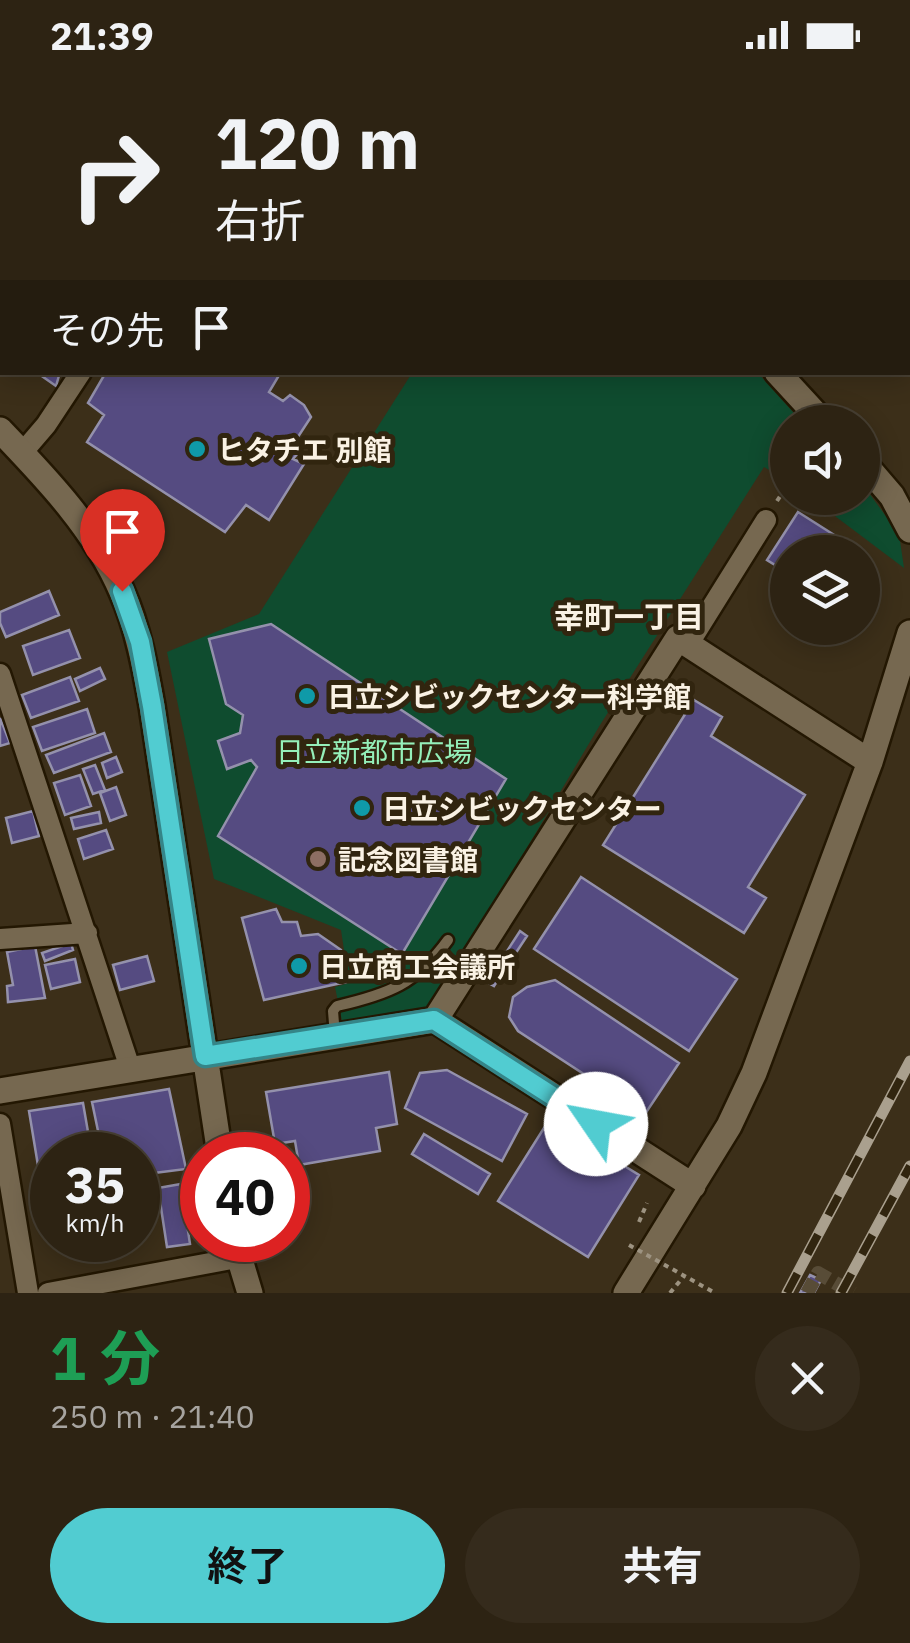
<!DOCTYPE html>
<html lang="ja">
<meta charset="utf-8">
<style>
body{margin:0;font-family:"IBM Plex Sans","Noto Sans JP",sans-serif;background:#352b1c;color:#f1f3f6;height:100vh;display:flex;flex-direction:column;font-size:38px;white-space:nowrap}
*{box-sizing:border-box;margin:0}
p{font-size:32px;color:#a7a4a0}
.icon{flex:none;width:55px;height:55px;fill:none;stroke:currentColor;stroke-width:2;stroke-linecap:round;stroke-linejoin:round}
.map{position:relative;height:1223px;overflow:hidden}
.details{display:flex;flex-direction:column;background:#2d2313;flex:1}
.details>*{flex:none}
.hud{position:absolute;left:0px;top:0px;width:910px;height:305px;box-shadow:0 5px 25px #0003,0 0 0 2px #484033;background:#2d2313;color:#f1f3f6;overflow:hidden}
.fabs{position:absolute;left:770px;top:335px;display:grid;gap:20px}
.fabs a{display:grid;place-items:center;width:110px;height:110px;border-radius:50%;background:#2d2313;box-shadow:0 5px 25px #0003,0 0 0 2px #484033;font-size:50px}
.speed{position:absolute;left:30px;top:1062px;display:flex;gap:20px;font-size:50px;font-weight:700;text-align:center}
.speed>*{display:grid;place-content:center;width:130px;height:130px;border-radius:50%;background:#2d2313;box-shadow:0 5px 25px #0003,0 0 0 2px #484033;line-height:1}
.speed small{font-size:25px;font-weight:400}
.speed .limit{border:15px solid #d22;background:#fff;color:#111}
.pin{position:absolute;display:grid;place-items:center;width:85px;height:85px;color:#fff;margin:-102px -42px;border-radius:50% 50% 50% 0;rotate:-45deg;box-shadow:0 0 10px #0007}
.pin .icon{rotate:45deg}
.me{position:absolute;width:110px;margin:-55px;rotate:303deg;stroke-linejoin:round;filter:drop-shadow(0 0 8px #0008)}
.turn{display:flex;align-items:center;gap:35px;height:210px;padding:0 50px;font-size:45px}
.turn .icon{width:130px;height:130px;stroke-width:2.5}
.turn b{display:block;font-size:70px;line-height:85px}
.then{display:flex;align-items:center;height:95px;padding:0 50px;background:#0003;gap:20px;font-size:38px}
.round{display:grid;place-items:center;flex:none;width:105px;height:105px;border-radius:52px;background:#352b1c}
.headline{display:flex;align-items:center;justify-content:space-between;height:170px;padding:0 50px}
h1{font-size:60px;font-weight:700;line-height:75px;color:#1e9e55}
.cta{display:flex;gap:20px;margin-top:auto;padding:20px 50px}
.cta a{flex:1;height:115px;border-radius:60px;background:#51ccd1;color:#111;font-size:40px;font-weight:700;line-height:115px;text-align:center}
.cta a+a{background:#352b1c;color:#f1f3f6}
.status{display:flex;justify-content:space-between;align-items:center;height:70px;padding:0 50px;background:#2d2313;direction:ltr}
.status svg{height:28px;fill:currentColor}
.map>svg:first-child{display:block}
.green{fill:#0f4c2f}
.building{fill:#554b81;stroke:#9491ac;stroke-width:2.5}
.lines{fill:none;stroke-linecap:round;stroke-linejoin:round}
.pedestrian-tunnel{stroke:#584c37;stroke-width:14;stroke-dasharray:14 7;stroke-linecap:butt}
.tertiary-tunnel{stroke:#584c37;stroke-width:25;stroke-dasharray:25 12;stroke-linecap:butt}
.service-casing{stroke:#231702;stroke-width:15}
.minor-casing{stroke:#231702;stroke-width:25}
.tertiary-casing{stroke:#231702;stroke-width:30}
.path{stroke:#9d9381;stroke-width:4;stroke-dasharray:5 5;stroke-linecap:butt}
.service{stroke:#766850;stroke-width:10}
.minor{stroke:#766850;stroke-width:20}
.tertiary{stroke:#766850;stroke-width:25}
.rail-casing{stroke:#aaa08e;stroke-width:11}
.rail{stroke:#31250f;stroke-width:8;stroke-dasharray:22;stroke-linecap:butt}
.path-bridge{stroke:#9d9381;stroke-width:4;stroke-dasharray:5 5;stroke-linecap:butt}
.route-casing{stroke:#358588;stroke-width:25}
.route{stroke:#51ccd1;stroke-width:18}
.culture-dot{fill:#0f9aa8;stroke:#31250f;stroke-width:4}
.education-dot{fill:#8d6e63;stroke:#31250f;stroke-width:4}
.labels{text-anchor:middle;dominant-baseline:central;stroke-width:10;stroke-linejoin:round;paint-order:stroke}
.poi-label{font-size:28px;font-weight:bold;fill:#faf2e4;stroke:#31250f;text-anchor:start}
.park-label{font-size:28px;fill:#95f0ba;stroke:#31250f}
.neighbourhood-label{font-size:30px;font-weight:bold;fill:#faf2e4;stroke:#31250f}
</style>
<div class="status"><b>21:39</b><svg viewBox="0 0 49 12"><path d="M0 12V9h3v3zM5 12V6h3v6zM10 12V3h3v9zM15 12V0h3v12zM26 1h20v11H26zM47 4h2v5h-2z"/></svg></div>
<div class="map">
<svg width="910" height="1223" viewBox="0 0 910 1223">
<rect width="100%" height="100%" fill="#3c2f19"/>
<path class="green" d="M412,303H758L802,352H788L787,410L764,397L600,655L431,939L343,956L335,917L349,913L341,860L214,809L167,582L259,544Z
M863,415L899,464L904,498L811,428H862Z"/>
<path class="building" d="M107,0H311L315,2H105Z
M36,302H60L56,316Z
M106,302H281L269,322L283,331L290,325L304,335L311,347L292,376L299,382L293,389L304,394L269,450L246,435L225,462L87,372L104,345L88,333Z
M798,442L861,482H788V503L767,490Z
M49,521L59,545L6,567L0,553V542Z
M271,554L506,709L402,884L218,766L257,697L251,690L227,699L218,671L240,663L243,645L226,634L209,569Z
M69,560L80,588L33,605L23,576Z
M100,598L105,609L80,621L75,609Z
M70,607L79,631L31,648L22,625Z
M694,630L722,647L711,666L805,725L748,817L766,828L744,863L603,775Z
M87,639L95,663L42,681L33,657Z
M0,648L10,673L0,676Z
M104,663L111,682L54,703L46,685Z
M116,687L122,702L107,708L102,693Z
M95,695L105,720L93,724L83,699Z
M80,705L91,736L65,745L54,713Z
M116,717L126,745L110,751L100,723Z
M33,741L39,766L12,773L6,748Z
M99,742L101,753L74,759L71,748Z
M106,760L113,779L84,789L78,769Z
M581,807L737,909L689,981L534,879Z
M276,839L282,852H297L301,866L318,864L341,880L346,912L264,930L242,848Z
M520,861L527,866L494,916L487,912Z
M71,873L73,880L45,891L42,883Z
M35,876L45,928L8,932L7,916L13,915L7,882Z
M147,886L154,911L120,920L113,895Z
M75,889L80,912L51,919L45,895Z
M555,910L679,993L645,1044L518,961L509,947L513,927L527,917Z
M447,1000L527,1044L502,1091L405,1038L420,1003Z
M389,1002L397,1054L376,1058L380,1081L299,1095L295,1071L275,1074L266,1022Z
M169,1019L186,1099L138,1105V1085H103L92,1032Z
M83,1033L92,1085H52V1131L44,1132L29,1041Z
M549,1050L639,1105L588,1187L498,1131Z
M424,1064L490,1104L478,1124L412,1084Z
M181,1114L190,1174L167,1177L158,1118Z
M810,1205L821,1210L814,1223H800Z"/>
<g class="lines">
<path class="pedestrian-tunnel" d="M807,1223L818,1203L853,1223"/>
<path class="tertiary-tunnel" d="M12,2L14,0"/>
<g class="service-casing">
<path id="service" d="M887,0L888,2
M908,13L910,11
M908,182L910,183
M908,244L910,246
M335,966L333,941L337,936C389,924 416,914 448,870"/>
</g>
<g class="minor-casing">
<path id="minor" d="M0,197L2,199
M22,383L46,355L81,302
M688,575L766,450
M0,604L130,998
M0,869L87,863
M0,1054L28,1223
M48,1223L237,1188"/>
</g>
<g class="tertiary-casing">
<path id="tertiary" d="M532,0L535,2
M812,2L813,0
M0,22L2,18
M777,302L823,352
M0,360C46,408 96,460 122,522C138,558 145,597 152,636L220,1085
M862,391L892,426L910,460
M0,1021L435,950
M693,1116L435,950L678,568L870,692
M234,1170L250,1223
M626,1223L729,1056L754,1003L870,692L910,563"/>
</g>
<path class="path" d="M777,431L788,414
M639,1152L647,1133
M670,1223L684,1206"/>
<use href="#service" class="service"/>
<use href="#minor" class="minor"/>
<use href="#tertiary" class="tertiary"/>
<g class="rail-casing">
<path id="rail" d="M787,1223L910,991
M841,1223L910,1096"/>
</g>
<use href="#rail" class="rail"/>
<path class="path-bridge" d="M629,1175L715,1223"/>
</g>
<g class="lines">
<g class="route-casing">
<path id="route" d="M122,521L140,572L152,636L205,986L434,950L596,1054"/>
</g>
<use href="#route" class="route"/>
</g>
<g class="culture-dot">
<circle cx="197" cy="379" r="10"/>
<circle cx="307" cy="626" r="10"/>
<circle cx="362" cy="738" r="10"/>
<circle cx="299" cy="896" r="10"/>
</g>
<circle class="education-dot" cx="318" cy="789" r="10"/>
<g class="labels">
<g class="poi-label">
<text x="217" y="379">ヒタチエ 別館</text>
<text x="327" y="626">日立シビックセンター科学館</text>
<text x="382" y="738">日立シビックセンター</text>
<text x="338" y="789">記念図書館</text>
<text x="319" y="896">日立商工会議所</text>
</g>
<g class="park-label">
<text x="374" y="681">日立新都市広場</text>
</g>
<g class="neighbourhood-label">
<text x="629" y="546">幸町一丁目</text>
</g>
</g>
</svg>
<div class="fabs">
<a><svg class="icon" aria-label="sound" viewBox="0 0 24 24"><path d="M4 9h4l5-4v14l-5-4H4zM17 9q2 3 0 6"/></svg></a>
<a><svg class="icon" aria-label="layers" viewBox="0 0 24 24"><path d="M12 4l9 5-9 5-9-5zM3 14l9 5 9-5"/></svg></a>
</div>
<div class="speed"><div>35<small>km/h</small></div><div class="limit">40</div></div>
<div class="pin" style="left:122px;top:521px;background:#d93025"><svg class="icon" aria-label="arrive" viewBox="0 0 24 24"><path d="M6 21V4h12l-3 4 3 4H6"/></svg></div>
<svg class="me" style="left:596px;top:1054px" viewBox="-20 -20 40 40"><circle r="19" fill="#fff"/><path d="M0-13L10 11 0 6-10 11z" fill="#51ccd1"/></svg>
<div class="hud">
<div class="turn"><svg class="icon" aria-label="right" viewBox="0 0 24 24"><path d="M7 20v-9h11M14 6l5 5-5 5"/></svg><div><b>120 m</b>右折</div></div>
<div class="then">その先<svg class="icon" aria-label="arrive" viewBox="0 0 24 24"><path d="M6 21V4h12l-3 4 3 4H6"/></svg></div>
</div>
</div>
<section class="details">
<div class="headline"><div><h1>1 分</h1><p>250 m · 21:40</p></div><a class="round"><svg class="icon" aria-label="close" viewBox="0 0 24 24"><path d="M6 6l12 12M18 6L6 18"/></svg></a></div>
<div class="cta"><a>終了</a><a>共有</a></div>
</section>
